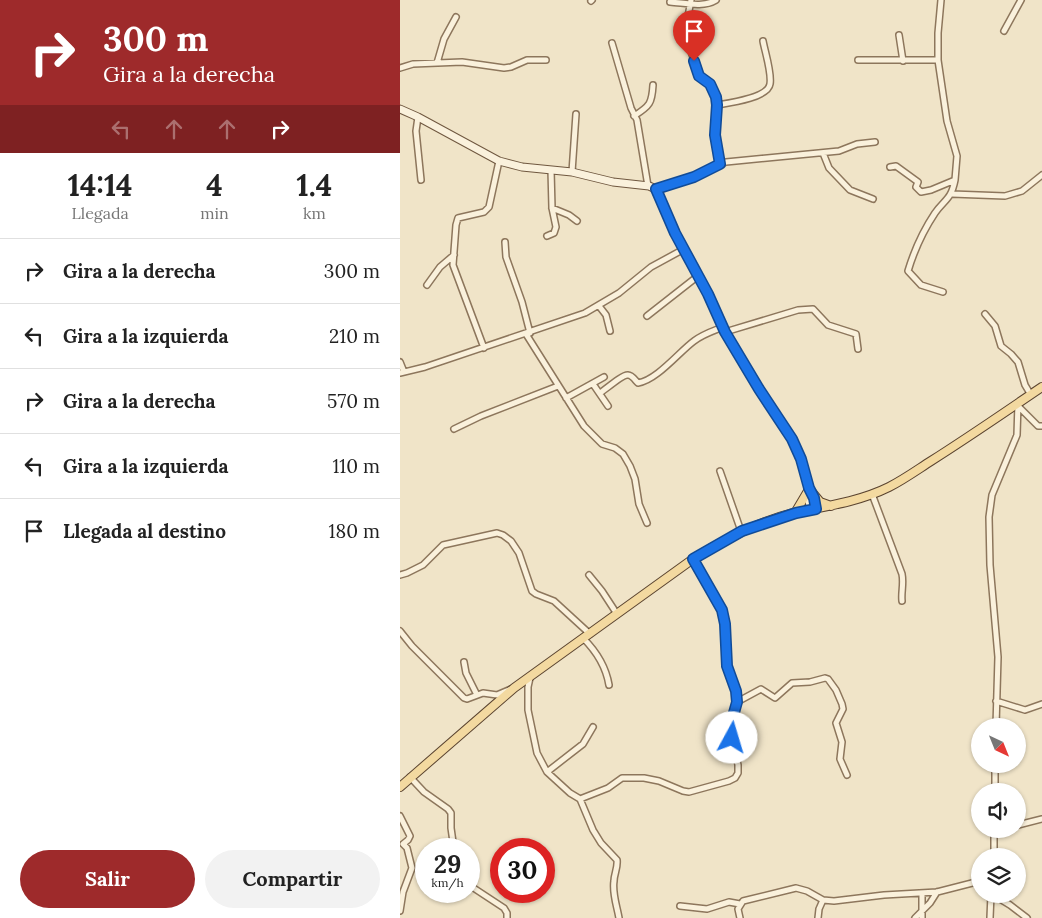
<!DOCTYPE html>
<html lang="es">
<style>
body{margin:0;font-family:Lora,serif;background:#f2f2f2;color:#222;height:100vh;display:flex;flex-direction:column;font-size:19px;white-space:nowrap}
*{box-sizing:border-box;margin:0}
p{font-size:16px;color:#767676}
.icon{flex:none;width:28px;height:28px;fill:none;stroke:currentColor;stroke-width:2;stroke-linecap:round;stroke-linejoin:round}
.map{position:relative;flex:1;overflow:hidden}
.details{display:flex;flex-direction:column;background:#fff;width:400px}
.details>*{flex:none}
.banner{background:#9e2a2b;color:#fff;overflow:hidden}
.needle{width:32px;rotate:137deg}
.buttons{position:absolute;left:571px;top:718px;display:grid;gap:10px}
.buttons a{display:grid;place-items:center;width:55px;height:55px;border-radius:50%;background:#fff;box-shadow:0 1px 4px #0004;font-size:25px}
.speed{position:absolute;left:15px;top:838px;display:flex;gap:10px;font-size:25px;font-weight:700;text-align:center}
.speed>*{display:grid;place-content:center;width:65px;height:65px;border-radius:50%;background:#fff;box-shadow:0 1px 4px #0004;line-height:1}
.speed small{font-size:12px;font-weight:400}
.speed .limit{border:8px solid #d22;background:#fff;color:#111}
.pin{position:absolute;display:grid;place-items:center;width:42px;height:42px;color:#fff;margin:-51px -21px;border-radius:50% 50% 50% 0;rotate:-45deg;box-shadow:0 0 5px #0007}
.pin .icon{rotate:45deg}
.me{position:absolute;width:55px;margin:-28px;rotate:6deg;stroke-linejoin:round;filter:drop-shadow(0 0 4px #0008)}
.turn{display:flex;align-items:center;gap:18px;height:105px;padding:0 20px;font-size:22px}
.turn .icon{width:65px;height:65px;stroke-width:2.5}
.turn b{display:block;font-size:35px;line-height:42px}
.lanes{display:flex;align-items:center;height:48px;padding:0 20px;background:#0003;justify-content:center;gap:25px;direction:ltr}
.lanes .off{opacity:.35}
.eta{display:flex;justify-content:space-evenly;align-items:center;height:85px;text-align:center}
.eta b{font-size:30px;font-weight:700;line-height:35px}
.button{display:flex;gap:10px;margin-top:auto;padding:10px 20px}
.button a{flex:1;height:58px;border-radius:30px;background:#9e2a2b;color:#fff;font-size:20px;font-weight:700;line-height:58px;text-align:center}
.button a+a{background:#f2f2f2;color:#222}
ul{padding:0;list-style:none}
li{display:flex;align-items:center;gap:15px;height:65px;padding:0 20px;border-top:1px solid #e0e0e0}
li div{flex:1}
li b{display:block;font-size:19px}
li em{font-style:normal}
main{display:flex;flex:1;min-height:0}
.map>svg:first-child{display:block}
.lines{fill:none;stroke-linecap:round;stroke-linejoin:round}
.street-casing{stroke:#8d765c;stroke-width:8}
.secondary-casing{stroke:#6f573f;stroke-width:9}
.primary-casing{stroke:#5b4430;stroke-width:10}
.street{stroke:#faf1dc;stroke-width:5}
.secondary{stroke:#faf1dc;stroke-width:7}
.primary{stroke:#f3d9a0;stroke-width:8}
.route-casing{stroke:#114b97;stroke-width:12}
.route{stroke:#1a73e8;stroke-width:9}
</style>
<main>
<section class="details">
<div class="banner">
<div class="turn"><svg class="icon" aria-label="right" viewBox="0 0 24 24"><path d="M7 20v-9h11M14 6l5 5-5 5"/></svg><div><b>300 m</b>Gira a la derecha</div></div>
<div class="lanes"><svg class="icon off" aria-label="left" viewBox="0 0 24 24"><path d="M17 20v-9H6M10 6l-5 5 5 5"/></svg><svg class="icon off" aria-label="ahead" viewBox="0 0 24 24"><path d="M12 20V5M6 11l6-6 6 6"/></svg><svg class="icon off" aria-label="ahead" viewBox="0 0 24 24"><path d="M12 20V5M6 11l6-6 6 6"/></svg><svg class="icon" aria-label="right" viewBox="0 0 24 24"><path d="M7 20v-9h11M14 6l5 5-5 5"/></svg></div>
</div>
<div class="eta">
<div><b>14:14</b><p>Llegada</p></div>
<div><b>4</b><p>min</p></div>
<div><b>1.4</b><p>km</p></div>
</div>
<ul>
<li><svg class="icon" aria-label="right" viewBox="0 0 24 24"><path d="M7 20v-9h11M14 6l5 5-5 5"/></svg><div><b>Gira a la derecha</b></div><em>300 m</em></li>
<li><svg class="icon" aria-label="left" viewBox="0 0 24 24"><path d="M17 20v-9H6M10 6l-5 5 5 5"/></svg><div><b>Gira a la izquierda</b></div><em>210 m</em></li>
<li><svg class="icon" aria-label="right" viewBox="0 0 24 24"><path d="M7 20v-9h11M14 6l5 5-5 5"/></svg><div><b>Gira a la derecha</b></div><em>570 m</em></li>
<li><svg class="icon" aria-label="left" viewBox="0 0 24 24"><path d="M17 20v-9H6M10 6l-5 5 5 5"/></svg><div><b>Gira a la izquierda</b></div><em>110 m</em></li>
<li><svg class="icon" aria-label="arrive" viewBox="0 0 24 24"><path d="M6 21V4h12l-3 4 3 4H6"/></svg><div><b>Llegada al destino</b></div><em>180 m</em></li>
</ul>
<div class="button"><a>Salir</a><a>Compartir</a></div>
</section>
<div class="map">
<svg width="642" height="918" viewBox="0 0 642 918">
<rect width="100%" height="100%" fill="#f0e4c8"/>
<g class="lines">
<g class="street-casing">
<path id="street" d="M291,0L285,33L299,76L310,84L316,97L317,105L315,135L320,164
M191,1L192,0
M270,2C285,3 303,8 316,0
M604,31L621,0
M499,35L503,61
M212,43L231,108L237,120L248,186
M458,60H538
M37,63L44,39L56,17
M0,68L13,64L62,62L104,68L111,67L127,60H146
M317,105C329,103 368,98 370,84C372,73 365,52 363,41
M234,116C250,106 252,103 253,85
M18,117L16,131L21,180
M423,153L429,168L450,190L473,199
M490,167L496,166L518,182L516,187L521,192L531,190L555,180L557,156L547,121L538,60V33L541,0
M172,172L176,114
M256,189L294,177L326,162L439,151L457,144L475,142
M552,194L605,196L622,191L642,175
M152,208L169,215L177,221
M147,236L154,233L156,227L152,208L151,170
M105,242L106,257L122,302L130,333
M27,285L40,267L54,255
M543,292L521,285L508,271C514,251 523,231 535,213C545,199 551,200 555,180
M199,306L206,315L210,331
M585,314L595,326L601,346L611,354L618,362L625,385L631,395
M247,316L298,276
M325,332L398,310L413,309L428,325L456,334L458,349
M126,334L184,426L202,444L215,448L223,454L230,466L235,479L239,504L247,523
M84,348L53,265L56,225L58,218L84,212L89,207L99,161
M0,362L4,372
M0,373L25,367L185,313L219,293L251,267L284,249
M193,384L208,406
M200,393C206,389 223,374 228,375C232,375 235,380 238,383C257,380 279,352 294,341C303,334 313,331 323,327
M166,398L204,377
M619,407L638,426H642
M54,429L81,416L158,386
M320,471L341,531
M472,494L502,574C504,584 501,592 502,601
M0,575L7,573L23,565L43,545L97,533L103,535L111,541L119,553L132,591L136,594L154,601L190,634
M189,575L202,591L217,614
M0,631L12,646L64,698L67,699L83,693L97,695L111,689
M183,638C196,651 206,667 209,685
M64,662L66,673L77,695
M130,678L128,687V710L137,753L147,772L170,793L180,799L193,830L201,843L217,860C218,868 214,874 214,881C212,893 217,906 219,918
M596,701L625,710L642,704
M337,702L361,689L375,698L392,683L410,682L425,678L428,679L436,690L442,704L443,709L436,723L442,742L440,759L447,775
M596,726L598,657L590,565L589,517L592,495L617,435L618,403
M147,772L183,744L193,727
M10,777L24,792L48,809L51,813V828L54,849
M595,791V764
M180,799L208,788L222,778H244L259,781L283,791L289,792L329,781L335,778L338,773V765L330,727L337,702L336,691L327,666L325,624L322,610L293,559
M0,816L10,836L8,840L3,844L7,848L12,868L3,892L0,911
M618,825L642,819
M594,856V829
M69,885L104,908L107,913V918
M592,894L610,905L627,918
M280,906L307,909L329,902L340,904
M340,918L338,909L343,901L396,888L407,891L423,900L434,901L484,895L537,892L580,881
M418,918L419,909L423,900
M515,918L530,903L537,892
M522,918V893
M590,918L591,894"/>
</g>
<g class="secondary-casing">
<path id="secondary" d="M0,109L18,117L99,161L122,167L172,172L213,182L249,186L256,189L275,233L308,294L325,332L366,399L392,439L401,459L409,488L414,498L416,509
M408,491L409,501L411,510"/>
</g>
<g class="primary-casing">
<path id="primary" d="M411,491L420,502L431,506
M395,513L408,491
M0,787L114,688L293,559C325,539 359,521 397,512C428,506 461,501 489,487C503,480 517,470 531,461C569,437 605,412 642,387"/>
</g>
<use href="#street" class="street"/>
<use href="#secondary" class="secondary"/>
<use href="#primary" class="primary"/>
</g>
<g class="lines">
<g class="route-casing">
<path id="route" d="M294,61L299,76L310,84L316,97L317,105L315,135L320,164L294,177L256,189L275,233L308,294L325,332L359,389L392,439L401,459L409,488L414,498L416,509L396,513L342,531L293,559L322,610L325,624L327,666L336,691L337,702L330,727L332,738"/>
</g>
<use href="#route" class="route"/>
</g>
</svg>
<div class="buttons">
<a><svg class="needle" viewBox="-14 -14 28 28"><path d="M0-13l5 13h-10z" fill="#e53935"/><path d="M0 13l5-13h-10z" fill="#767676"/></svg></a>
<a><svg class="icon" aria-label="sound" viewBox="0 0 24 24"><path d="M4 9h4l5-4v14l-5-4H4zM17 9q2 3 0 6"/></svg></a>
<a><svg class="icon" aria-label="layers" viewBox="0 0 24 24"><path d="M12 4l9 5-9 5-9-5zM3 14l9 5 9-5"/></svg></a>
</div>
<div class="speed"><div>29<small>km/h</small></div><div class="limit">30</div></div>
<div class="pin" style="left:294px;top:61px;background:#d93025"><svg class="icon" aria-label="arrive" viewBox="0 0 24 24"><path d="M6 21V4h12l-3 4 3 4H6"/></svg></div>
<svg class="me" style="left:332px;top:738px" viewBox="-20 -20 40 40"><circle r="19" fill="#fff"/><path d="M0-13L10 11 0 6-10 11z" fill="#1a73e8"/></svg>
</div>
</main>
